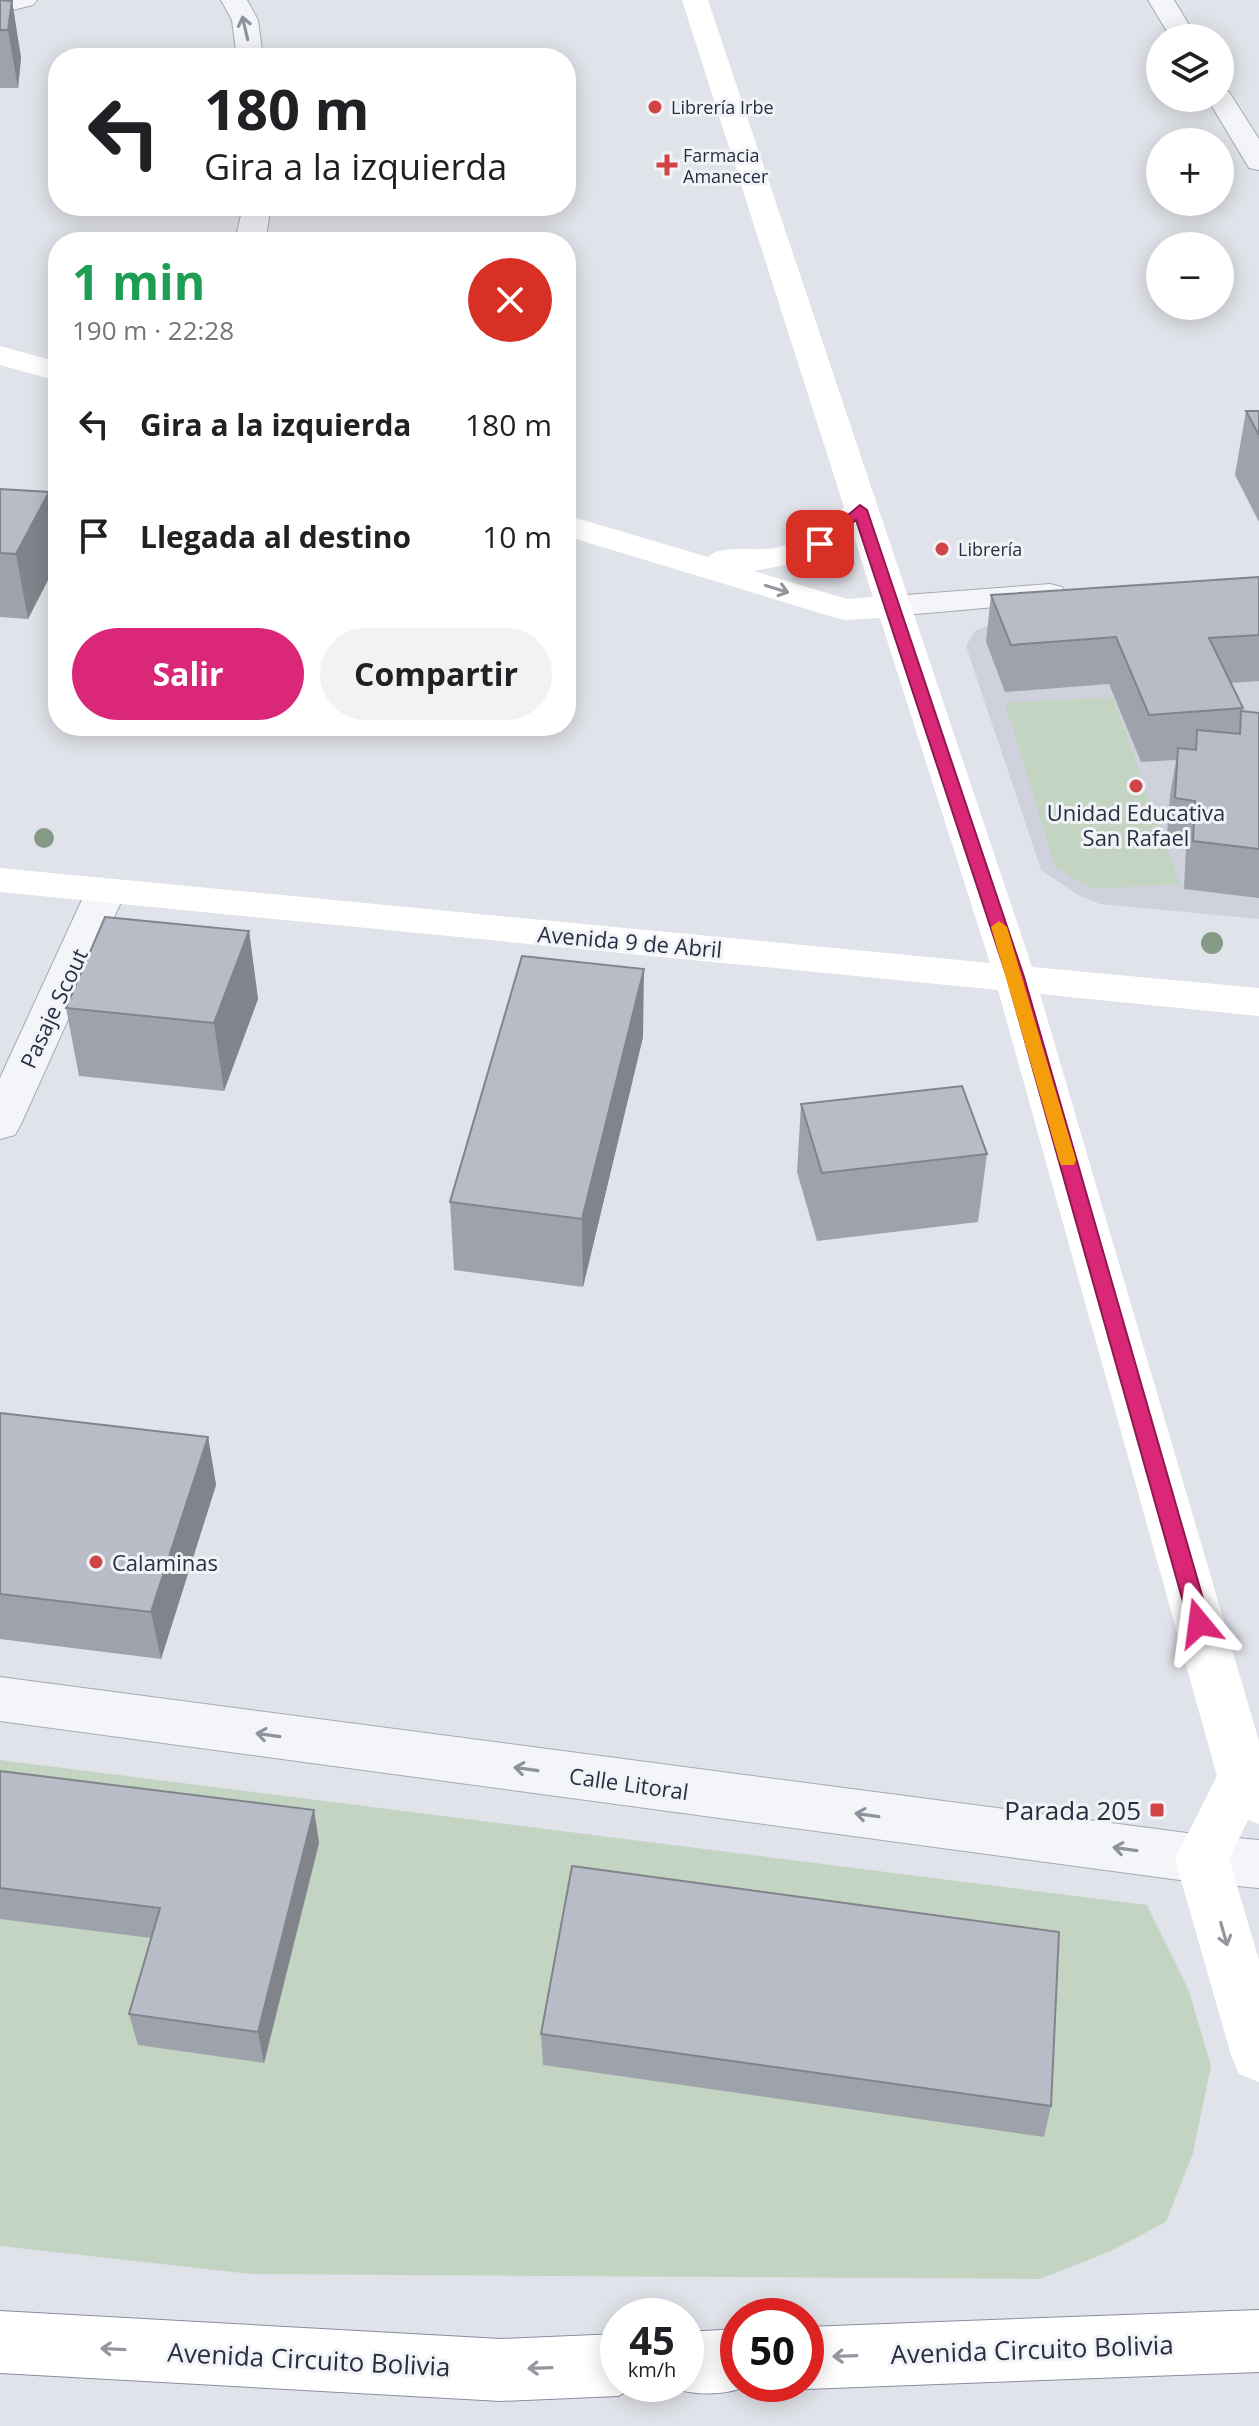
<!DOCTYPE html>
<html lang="es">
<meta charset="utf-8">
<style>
body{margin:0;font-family:"Open Sans",sans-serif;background:#f2f2f2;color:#202124;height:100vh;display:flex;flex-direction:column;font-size:30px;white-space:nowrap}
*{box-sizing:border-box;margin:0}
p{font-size:26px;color:#757577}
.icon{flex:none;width:44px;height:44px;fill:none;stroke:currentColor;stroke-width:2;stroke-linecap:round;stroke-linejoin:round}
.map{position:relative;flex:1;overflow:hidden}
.side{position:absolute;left:48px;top:232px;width:528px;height:504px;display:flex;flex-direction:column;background:#fff;border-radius:32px;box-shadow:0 4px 20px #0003}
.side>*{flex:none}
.top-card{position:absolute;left:48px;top:48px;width:528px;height:168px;border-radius:32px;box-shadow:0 4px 20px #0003;background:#fff;color:#202124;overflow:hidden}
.controls{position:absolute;left:1146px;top:24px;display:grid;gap:16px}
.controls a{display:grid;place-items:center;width:88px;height:88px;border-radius:50%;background:#fff;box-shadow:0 4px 20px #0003;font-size:40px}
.speed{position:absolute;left:600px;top:2298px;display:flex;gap:16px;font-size:40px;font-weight:700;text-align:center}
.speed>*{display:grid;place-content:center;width:104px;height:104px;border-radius:50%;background:#fff;box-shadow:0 4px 20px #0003;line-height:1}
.speed small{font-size:20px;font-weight:400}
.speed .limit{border:12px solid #d22;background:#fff;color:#111}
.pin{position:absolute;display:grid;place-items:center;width:68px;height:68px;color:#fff;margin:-34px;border-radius:16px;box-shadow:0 4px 12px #0006}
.me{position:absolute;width:88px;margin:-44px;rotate:344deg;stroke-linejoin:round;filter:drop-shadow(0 0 6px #0008)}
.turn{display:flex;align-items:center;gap:28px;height:168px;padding:0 24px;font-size:36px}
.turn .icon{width:104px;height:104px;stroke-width:2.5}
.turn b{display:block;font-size:56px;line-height:68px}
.round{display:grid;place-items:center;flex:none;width:84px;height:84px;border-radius:42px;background:#f2f2f2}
.head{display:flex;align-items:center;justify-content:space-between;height:136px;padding:0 24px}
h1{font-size:48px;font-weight:700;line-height:60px;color:#1e9e55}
.primary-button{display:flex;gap:16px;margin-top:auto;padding:16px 24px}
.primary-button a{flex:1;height:92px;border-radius:48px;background:#db2777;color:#fff;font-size:32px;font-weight:700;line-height:92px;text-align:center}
.primary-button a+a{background:#f2f2f2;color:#202124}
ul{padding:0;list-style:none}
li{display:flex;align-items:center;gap:24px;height:112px;padding:0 24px}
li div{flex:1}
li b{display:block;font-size:30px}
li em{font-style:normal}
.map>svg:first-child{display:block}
.built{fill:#cfd2dc}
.green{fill:#c4d4c2}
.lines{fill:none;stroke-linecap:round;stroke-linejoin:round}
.street-casing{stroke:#a6a9b4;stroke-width:2}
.highway-casing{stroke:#888ea1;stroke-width:2}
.street{fill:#f4f5f8;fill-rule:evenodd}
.secondary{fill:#fff;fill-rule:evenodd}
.highway{fill:#fff;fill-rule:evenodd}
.tree{fill:#849a87}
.wall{fill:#9ea2ab}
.shaded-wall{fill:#81848b}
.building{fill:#b8bcc7;stroke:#81848b;stroke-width:2}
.oneway{stroke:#8e929d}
.oneway2{stroke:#9497a0}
.route{fill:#db2777;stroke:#8e194d;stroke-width:2}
.slow{fill:#f59e0b}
.poi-dot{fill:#d14445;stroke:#f1f3f7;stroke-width:3}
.labels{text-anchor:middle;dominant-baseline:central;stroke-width:6;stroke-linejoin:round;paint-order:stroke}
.far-poi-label{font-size:18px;fill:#292f42;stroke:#f1f3f7;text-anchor:start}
.poi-label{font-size:22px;fill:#292f42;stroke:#f1f3f7}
.street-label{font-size:22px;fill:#292f42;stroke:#f1f3f7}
.near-poi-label{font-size:26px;fill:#292f42;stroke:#f1f3f7;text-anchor:end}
.near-street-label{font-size:26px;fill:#292f42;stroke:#f1f3f7}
</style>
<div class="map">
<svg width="1259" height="2426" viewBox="0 0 1259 2426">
<rect width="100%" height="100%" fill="#e1e3ea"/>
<path class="built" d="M1259,605V919L1100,904L1078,895L1041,870L966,646L975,631L997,622Z"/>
<path class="green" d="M1113,697L1180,884L1093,889L1055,867L1005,703Z
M0,1760L1147,1905L1189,1991L1211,2066L1193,2153L1166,2222L1111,2251L1040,2279L251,2274L0,2246Z"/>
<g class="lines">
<g class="street-casing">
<path id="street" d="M0,0H37L33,5L0,13Z
M221,0H247L258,20L263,58H237L232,20Z
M1148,0H1174L1197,38H1171Z
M1220,90L1229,92L1259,139V170L1249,168L1207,98H1220Z
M243,206H271L265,242H235Z
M1050,584L1062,587L1067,594L1062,601L893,616L881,613L876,606L881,599L893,596Z
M106,879L120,882L126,891L21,1124L15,1135L0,1139V1078L86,891L92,882Z
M0,1677L1202,1835L1259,1840V1888L1202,1883L0,1721Z"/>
</g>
<g class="highway-casing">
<path id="highway" d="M1259,2310V2372L806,2389L794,2384H806V2327Z
M0,2311L501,2339L618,2334V2384H641L618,2396L501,2401L0,2373Z
M738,2329V2384H754C726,2396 693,2397 664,2385L686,2384V2332Z"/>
</g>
<use href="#street" class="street"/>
<path class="secondary" d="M682,0H708L1032,967L1259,988V1016L1040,994L1259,1741V1824L1248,1820L1229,1859L1259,1960V2082L1239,2074L1231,2055L1175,1859L1217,1776L998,990L0,892V868L990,963L880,618L845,620L833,617L566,536V515L708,557C722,544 755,552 775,548C802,542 825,525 844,507ZM853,534L873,597L847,599L754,571L810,560Z
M0,346L58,362V381L0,365Z"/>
<use href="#highway" class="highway"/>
</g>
<g class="tree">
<circle cx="44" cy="838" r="10"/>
<circle cx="1212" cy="943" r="11"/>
</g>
<path class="wall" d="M0,0L12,1L21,58L18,88H0Z
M1246,411H1259V522L1235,475Z
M0,489L58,547L28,619L0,617Z
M1259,577V681L1231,683L1243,708L1242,712L1259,713V898L1184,889L1186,848L1166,846L1170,796L1176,760L1141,762L1109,684L1005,692L986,642L991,595Z
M249,931L258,999L224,1091L79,1076L66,1008Z
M643,1037L583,1287L454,1270L450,1202Z
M801,1104L987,1154L978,1222L817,1241L797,1172Z
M0,1413L208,1437L216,1485L161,1659L0,1639Z
M0,1771L314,1810L319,1843L264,2063L138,2045L129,2014L151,1938L0,1919Z
M541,2034L1051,2106L1044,2137L543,2065Z"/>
<path class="shaded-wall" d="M12,1L21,58L18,88L8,30Z
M49,492L58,547V561L28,619L16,554Z
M249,931L258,999L224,1091L214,1023Z
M644,969L643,1037L583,1287L582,1219Z
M208,1437L216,1485L161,1659L151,1612Z
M314,1810L319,1843L264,2063L258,2032Z"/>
<path class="building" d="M0,0L12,1L8,30H0Z
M1246,411H1259V435Z
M0,489L49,492L16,554L0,553Z
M1259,577V635L1209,638L1243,708L1149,715L1116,637L1011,645L991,595Z
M1241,711L1259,713V849L1193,841L1195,801L1175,798L1178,748L1196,750L1197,730L1240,734Z
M105,917L249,931L214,1023L66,1008Z
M522,956L644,969L582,1219L450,1202Z
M962,1086L987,1154L822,1173L801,1104Z
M0,1413L208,1437L151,1612L0,1594Z
M0,1771L314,1810L258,2032L129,2014L160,1908L0,1888Z
M572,1866L1059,1932L1051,2106L541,2034Z"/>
<defs><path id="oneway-shaft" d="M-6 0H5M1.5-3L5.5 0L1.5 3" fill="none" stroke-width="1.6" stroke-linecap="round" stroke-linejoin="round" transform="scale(2)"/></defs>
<g class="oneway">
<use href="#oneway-shaft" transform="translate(245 28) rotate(-103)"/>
<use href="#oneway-shaft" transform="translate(268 1735) rotate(-172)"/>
<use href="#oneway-shaft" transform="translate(526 1769) rotate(-172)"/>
<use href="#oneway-shaft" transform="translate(867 1815) rotate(-172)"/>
<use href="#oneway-shaft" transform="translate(1125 1849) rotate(-172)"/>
</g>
<g class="oneway2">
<use href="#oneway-shaft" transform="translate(777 589) rotate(17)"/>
<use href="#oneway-shaft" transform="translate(1224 1934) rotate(74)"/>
<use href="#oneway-shaft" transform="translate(113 2349) rotate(-177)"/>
<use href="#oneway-shaft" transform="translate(845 2356) rotate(178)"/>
<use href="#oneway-shaft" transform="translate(540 2368) rotate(178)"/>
</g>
<path class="route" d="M860,505L867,510L1024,977L1210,1623L1207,1629L1199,1631L1192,1629L1189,1623L1007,977L856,520L825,547L813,544Z"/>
<path class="slow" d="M999,921L1007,927L1076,1160L1074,1165H1061L1059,1160L991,927Z"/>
<g class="poi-dot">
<circle cx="655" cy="107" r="8"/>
<path d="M663 153h8v8h8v8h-8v8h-8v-8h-8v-8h8z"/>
<circle cx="942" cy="549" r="8"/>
<circle cx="1136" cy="786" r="8"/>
<circle cx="96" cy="1562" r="8"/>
<rect x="1149" y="1802" width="16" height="16" rx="4"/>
</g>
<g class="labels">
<g class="far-poi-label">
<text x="671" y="107">Librería Irbe</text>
<text x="683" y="155">Farmacia<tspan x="683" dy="21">Amanecer</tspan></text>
<text x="958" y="549">Librería</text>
</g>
<g class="poi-label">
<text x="1136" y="812">Unidad Educativa<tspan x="1136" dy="25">San Rafael</tspan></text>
<text x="112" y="1562" text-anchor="start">Calaminas</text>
</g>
<g class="street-label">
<text transform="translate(630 941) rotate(5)">Avenida 9 de Abril</text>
<text transform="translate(53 1008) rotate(-65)">Pasaje Scout</text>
<text transform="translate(629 1783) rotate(8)">Calle Litoral</text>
</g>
<g class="near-poi-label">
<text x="1141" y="1810">Parada 205</text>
</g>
<g class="near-street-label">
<text transform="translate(1032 2349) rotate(-2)">Avenida Circuito Bolivia</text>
<text transform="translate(309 2359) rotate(3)">Avenida Circuito Bolivia</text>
</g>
</g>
</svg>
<div class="controls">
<a><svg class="icon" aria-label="layers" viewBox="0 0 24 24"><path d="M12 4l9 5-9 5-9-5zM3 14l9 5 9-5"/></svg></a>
<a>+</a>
<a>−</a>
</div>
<div class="speed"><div>45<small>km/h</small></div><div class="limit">50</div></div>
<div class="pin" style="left:820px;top:544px;background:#d93025"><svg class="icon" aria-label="arrive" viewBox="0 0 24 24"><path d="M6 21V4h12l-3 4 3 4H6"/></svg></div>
<svg class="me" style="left:1199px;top:1623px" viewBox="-20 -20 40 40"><path d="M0-17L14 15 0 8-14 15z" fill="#db2777" stroke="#fff" stroke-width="4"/></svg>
<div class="top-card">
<div class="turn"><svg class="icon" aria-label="left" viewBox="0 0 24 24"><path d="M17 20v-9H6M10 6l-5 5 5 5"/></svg><div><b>180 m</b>Gira a la izquierda</div></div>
</div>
<section class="side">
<div class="head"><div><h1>1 min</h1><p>190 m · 22:28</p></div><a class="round" style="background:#d93025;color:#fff"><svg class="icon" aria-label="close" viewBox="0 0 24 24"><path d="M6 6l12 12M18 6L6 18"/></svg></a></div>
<ul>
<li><svg class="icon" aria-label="left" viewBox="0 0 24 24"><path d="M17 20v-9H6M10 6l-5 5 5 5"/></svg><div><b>Gira a la izquierda</b></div><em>180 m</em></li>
<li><svg class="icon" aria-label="arrive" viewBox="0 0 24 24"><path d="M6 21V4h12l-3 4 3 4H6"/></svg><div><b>Llegada al destino</b></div><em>10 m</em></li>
</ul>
<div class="primary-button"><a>Salir</a><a>Compartir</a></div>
</section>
</div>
